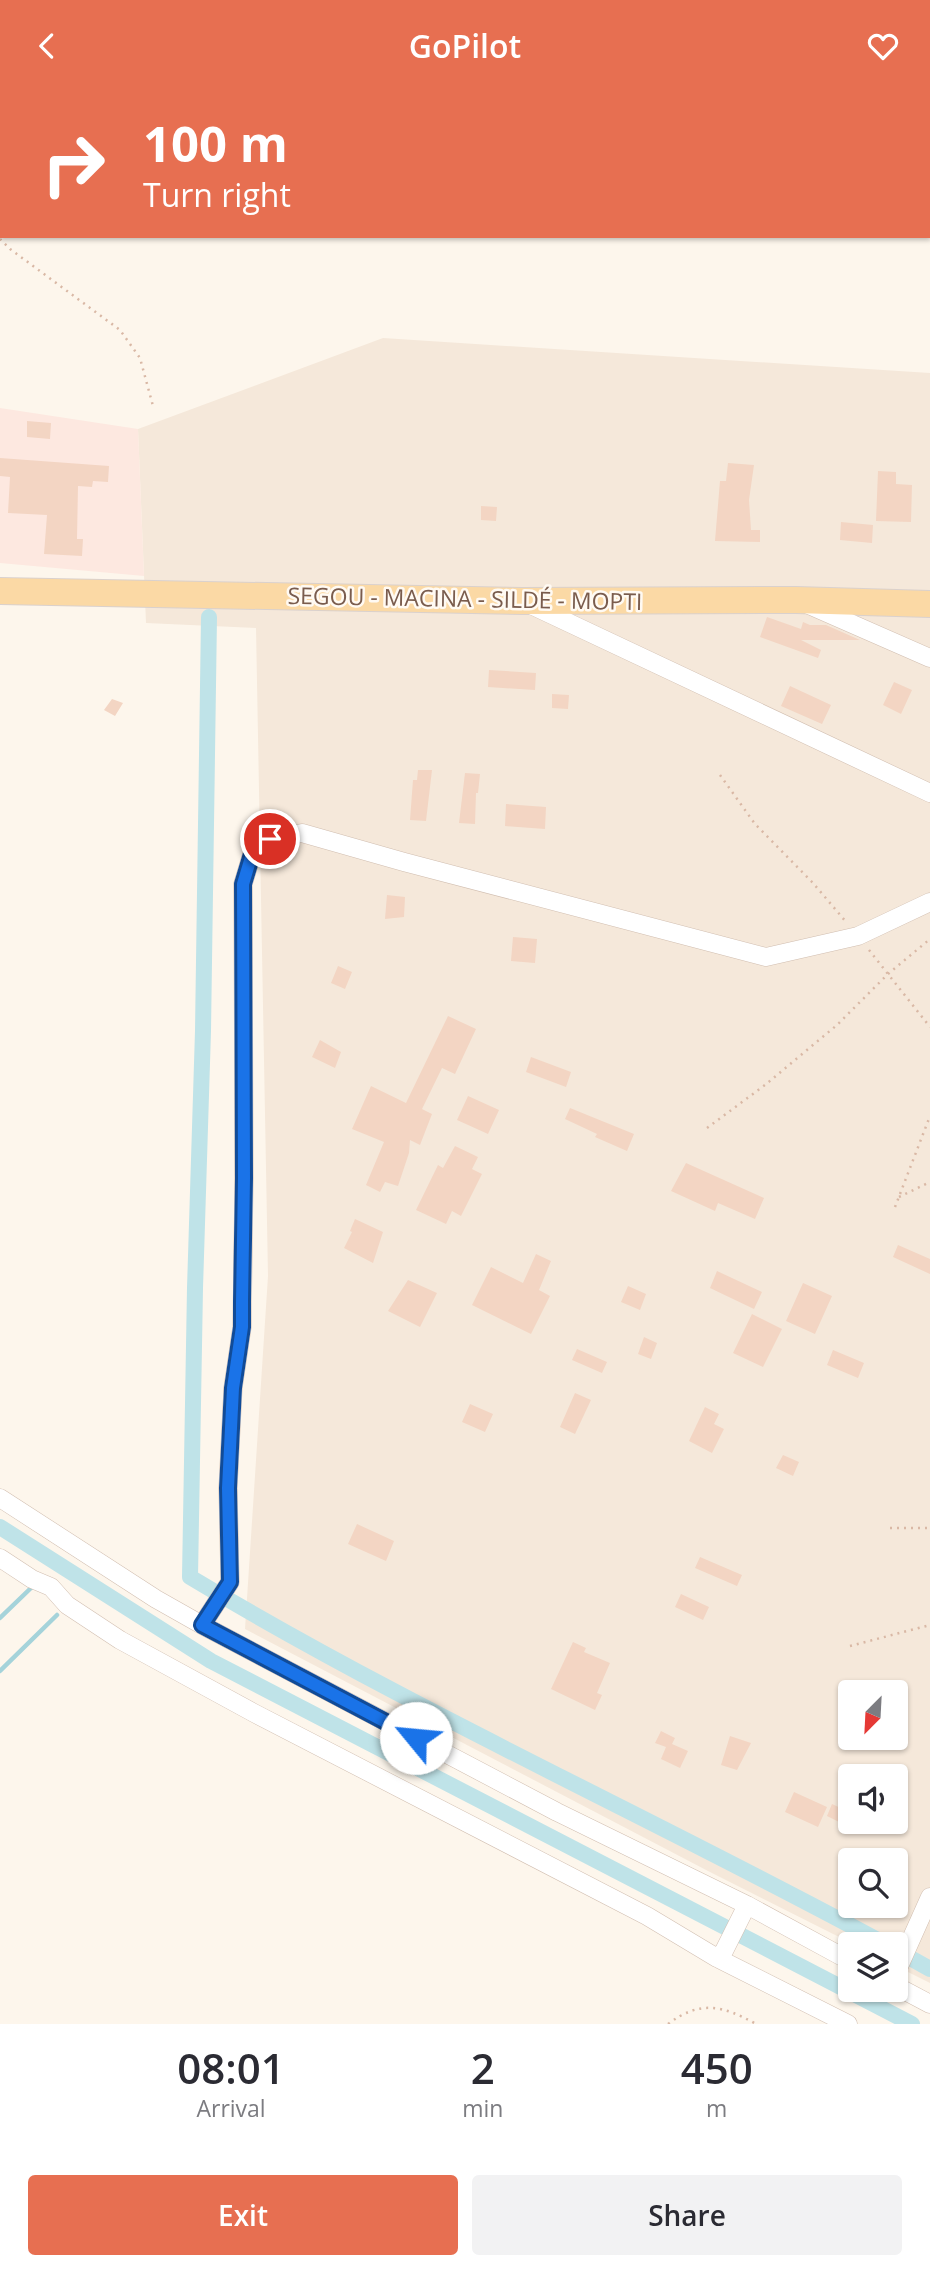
<!DOCTYPE html>
<meta charset="utf-8">
<style>
body{margin:0;font-family:"Open Sans",sans-serif;background:#f2f2f3;color:#2b2b33;height:100vh;display:flex;flex-direction:column;font-size:26px;white-space:nowrap}
*{box-sizing:border-box;margin:0}
p{font-size:23px;color:#7c7c81}
.icon{flex:none;width:38px;height:38px;fill:none;stroke:currentColor;stroke-width:2;stroke-linecap:round;stroke-linejoin:round}
.map{position:relative;height:1933px;overflow:hidden}
.drawer{display:flex;flex-direction:column;background:#fff;flex:1}
.drawer>*{flex:none}
.banner{position:absolute;left:0px;top:0px;width:931px;height:147px;box-shadow:0 2px 5px #0004;background:#e76f51;color:#fff;overflow:hidden}
.needle{width:46px;rotate:204deg}
.tools{position:absolute;left:838px;top:1589px;display:grid;gap:14px}
.tools a{display:grid;place-items:center;width:70px;height:70px;border-radius:7px;background:#fff;box-shadow:0 2px 5px #0004;font-size:35px}
.pin{position:absolute;display:grid;place-items:center;width:60px;height:60px;color:#fff;margin:-30px;border:4px solid #fff;border-radius:50%;box-shadow:0 2px 7px #0007}
.me{position:absolute;width:77px;margin:-38px;rotate:298deg;stroke-linejoin:round;filter:drop-shadow(0 0 5px #0008)}
.turn{display:flex;align-items:center;gap:24px;height:147px;padding:0 28px;font-size:32px}
.turn .icon{width:91px;height:91px;stroke-width:2.5}
.turn b{display:block;font-size:49px;line-height:60px}
.eta{display:flex;justify-content:space-evenly;align-items:center;height:119px;text-align:center}
.eta b{font-size:42px;font-weight:600;line-height:49px}
.button{display:flex;gap:14px;margin-top:auto;padding:14px 28px}
.button a{flex:1;height:80px;border-radius:7px;background:#e76f51;color:#fff;font-size:28px;font-weight:600;line-height:80px;text-align:center}
.button a+a{background:#f2f2f3;color:#2b2b33}
header{display:flex;justify-content:space-between;align-items:center;height:91px;padding:0 28px;background:#e76f51;color:#fff;font-size:32px;font-weight:600}
.map>svg:first-child{display:block}
.residential{fill:#f5e8da;fill-rule:evenodd}
.commercial{fill:#fde8e0}
.lines{fill:none;stroke-linecap:round;stroke-linejoin:round}
.stream{stroke:#a5d3da;stroke-width:4.5}
.canal{stroke:#bfe3e8;stroke-width:16}
.building{fill:#f3d5c3}
.street-casing{stroke:#d1beb0;stroke-width:19}
.primary-casing{stroke:#dad1cd;stroke-width:28}
.path{stroke:#d9b8a5;stroke-width:2.5;stroke-dasharray:2 5;stroke-linecap:butt}
.street{stroke:#fff;stroke-width:18}
.primary{stroke:#fbd9a5;stroke-width:26}
.route-casing{stroke:#114b97;stroke-width:18}
.route{stroke:#1a73e8;stroke-width:12}
.labels{text-anchor:middle;dominant-baseline:central;stroke-width:5;stroke-linejoin:round;paint-order:stroke}
.street-label{font-size:23px;fill:#7a5c4d;stroke:#fffaf3}
</style>
<header><svg class="icon" aria-label="back" viewBox="0 0 24 24"><path d="M15 5l-7 7 7 7"/></svg>GoPilot<svg class="icon" aria-label="heart" viewBox="0 0 24 24"><path d="M12 20l-8-8c-3-5 5-10 8-4 3-6 11-1 8 4z"/></svg></header>
<div class="map">
<svg width="930" height="1933" viewBox="0 0 930 1933">
<rect width="100%" height="100%" fill="#fdf6ec"/>
<path class="residential" d="M383,247L930,282V1892L896,1875V1853H853L708,1780L245,1538L268,1185L256,537L146,532L138,338ZM850,1601H896V1647H850ZM850,1685H896V1731H850ZM850,1769H896V1815H850Z"/>
<path class="commercial" d="M0,317L138,338L144,485L0,472Z"/>
<g class="lines">
<path class="stream" d="M0,1527L32,1496
M0,1580L57,1524"/>
<path class="canal" d="M209,526L203,940L195,1197L190,1486C415,1621 655,1728 885,1853
M0,1436L211,1570L912,1933
M896,1859L930,1878"/>
</g>
<path class="building" d="M27,330L51,332L50,348L27,346Z
M0,367L109,375L108,391L93,390L92,396L78,395L77,448H83L82,465L44,463L47,424L8,422L10,386L0,385Z
M728,372L754,374L749,409L751,439H760V451L715,450L720,390H726Z
M878,380L896,381V393L912,394L911,431L876,430Z
M481,415L497,416L496,430L481,429Z
M841,431L873,434L872,452L840,449Z
M767,526L801,538L803,531L810,534H826L860,549H801L821,559L818,567L760,546Z
M489,579L536,582L535,599L488,596Z
M894,591L912,599L901,623L883,614Z
M790,595L831,614L822,633L781,615Z
M552,603L569,604L568,618L552,617Z
M112,608L123,612L115,625L104,619Z
M418,679H432L426,730L410,729L413,689H417Z
M465,682L480,683L478,702H476L475,733L459,732Z
M506,713L546,716L545,738L505,735Z
M387,804L405,806L404,826L385,828Z
M513,846L537,848L535,872L511,870Z
M338,875L352,881L345,898L331,892Z
M448,925L476,938L455,983L442,977L422,1018L432,1023L420,1054L410,1049L409,1062L398,1095L385,1091L380,1101L366,1094L384,1051L352,1038L371,995L406,1012Z
M320,949L341,961L335,977L312,966Z
M531,966L571,981L566,996L526,981Z
M468,1005L499,1019L488,1043L457,1029Z
M570,1017L634,1043L627,1060L595,1046L597,1043L565,1028Z
M455,1055L478,1066L472,1078L482,1083L461,1125L452,1120L446,1133L416,1119L438,1074L443,1077Z
M686,1072L764,1107L755,1128L718,1112L715,1120L671,1100Z
M355,1128L383,1141L373,1172L344,1157L352,1141L350,1140Z
M898,1154L930,1168V1183L893,1166Z
M536,1163L551,1170L539,1199L550,1205L531,1243L472,1214L491,1176L523,1192Z
M717,1180L762,1201L754,1218L710,1197Z
M408,1189L437,1202L420,1236L388,1220Z
M803,1192L832,1205L815,1243L786,1230Z
M628,1195L646,1203L640,1219L621,1211Z
M752,1223L782,1238L763,1276L733,1262Z
M644,1246L657,1252L651,1268L638,1263Z
M577,1258L607,1271L602,1282L572,1269Z
M833,1259L864,1272L858,1287L827,1274Z
M575,1302L591,1309L575,1343L560,1336Z
M470,1313L493,1323L485,1341L462,1331Z
M705,1316L719,1323L714,1333L724,1338L712,1362L689,1350Z
M783,1364L799,1371L793,1385L776,1377Z
M357,1433L394,1450L386,1470L348,1453Z
M700,1466L742,1484L737,1495L695,1477Z
M681,1503L709,1516L703,1529L675,1516Z
M573,1551L586,1557L584,1561L610,1572L597,1602L602,1604L595,1619L551,1598Z
M661,1640L675,1647L672,1653L688,1660L680,1677L661,1668L666,1656L655,1652Z
M730,1645L751,1652L737,1679L721,1674Z
M794,1701L827,1716L818,1736L785,1721Z
M832,1713L845,1719L839,1731L827,1725Z"/>
<g class="lines">
<g class="street-casing">
<path id="street" d="M531,514L930,702
M809,514L930,567
M0,1407L156,1508L202,1534L557,1721L747,1814L850,1870
M0,1467L32,1488L51,1496L67,1514L120,1549L254,1622L647,1825L717,1867L848,1933
M202,1534L230,1491L228,1397L233,1297L242,1236L244,1087L243,793L252,763L270,748L302,742L404,771L766,866L858,845L930,811
M717,1867L724,1860L747,1814
M896,1882L930,1806
M896,1895L930,1913"/>
</g>
<g class="primary-casing">
<path id="primary" d="M0,500L522,510L796,509L930,513"/>
</g>
<path class="path" d="M0,148L10,158L120,239L140,267L153,315
M720,684L755,733L813,792L847,832
M869,859L930,936
M707,1037L765,994L837,934L888,883L930,848
M899,1106L930,1091
M895,1116L930,1025
M890,1437H930
M850,1555L930,1534
M668,1933C700,1909 722,1914 756,1933"/>
<use href="#street" class="street"/>
<use href="#primary" class="primary"/>
</g>
<g class="lines">
<g class="route-casing">
<path id="route" d="M270,748L252,763L243,793L244,1087L242,1211V1236L233,1297L228,1397L230,1491L202,1534L416,1647"/>
</g>
<use href="#route" class="route"/>
</g>
<g class="labels">
<g class="street-label">
<text transform="translate(465 507) rotate(1)">SEGOU - MACINA - SILDÉ - MOPTI</text>
</g>
</g>
</svg>
<div class="tools">
<a><svg class="needle" viewBox="-14 -14 28 28"><path d="M0-13l5 13h-10z" fill="#e53935"/><path d="M0 13l5-13h-10z" fill="#7c7c81"/></svg></a>
<a><svg class="icon" aria-label="sound" viewBox="0 0 24 24"><path d="M4 9h4l5-4v14l-5-4H4zM17 9q2 3 0 6"/></svg></a>
<a><svg class="icon" aria-label="search" viewBox="0 0 24 24"><circle cx="10" cy="10" r="6"/><path d="M15 15l6 6"/></svg></a>
<a><svg class="icon" aria-label="layers" viewBox="0 0 24 24"><path d="M12 4l9 5-9 5-9-5zM3 14l9 5 9-5"/></svg></a>
</div>
<div class="pin" style="left:270px;top:748px;background:#d93025"><svg class="icon" aria-label="arrive" viewBox="0 0 24 24"><path d="M6 21V4h12l-3 4 3 4H6"/></svg></div>
<svg class="me" style="left:416px;top:1647px" viewBox="-20 -20 40 40"><circle r="19" fill="#fff"/><path d="M0-13L10 11 0 6-10 11z" fill="#1a73e8"/></svg>
<div class="banner">
<div class="turn"><svg class="icon" aria-label="right" viewBox="0 0 24 24"><path d="M7 20v-9h11M14 6l5 5-5 5"/></svg><div><b>100 m</b>Turn right</div></div>
</div>
</div>
<section class="drawer">
<div class="eta">
<div><b>08:01</b><p>Arrival</p></div>
<div><b>2</b><p>min</p></div>
<div><b>450</b><p>m</p></div>
</div>
<div class="button"><a>Exit</a><a>Share</a></div>
</section>
